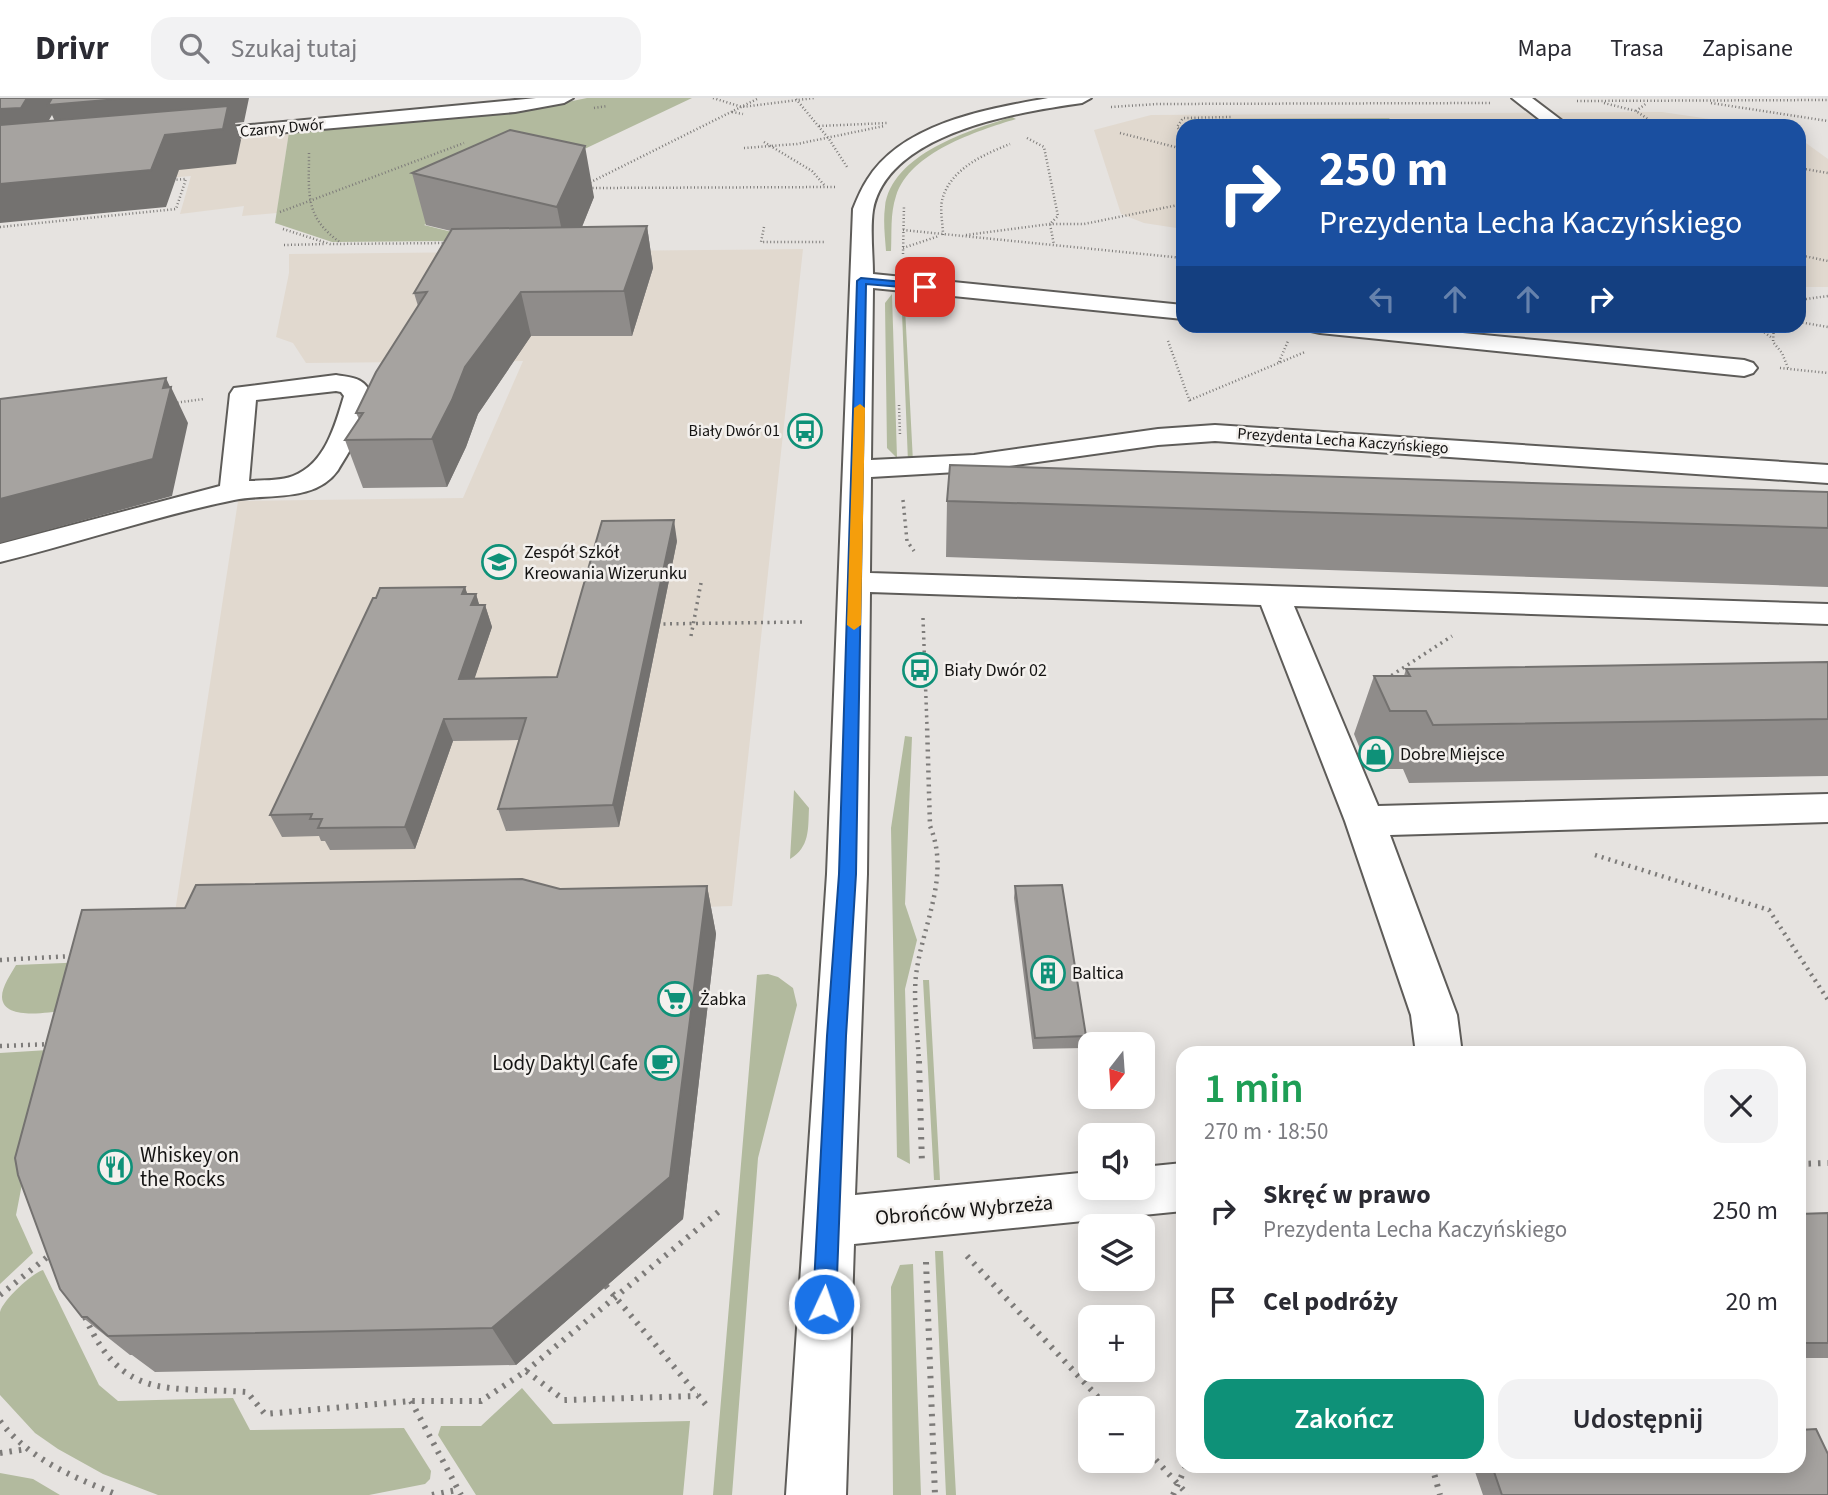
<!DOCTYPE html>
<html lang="pl">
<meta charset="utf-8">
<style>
body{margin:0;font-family:"Source Sans 3",sans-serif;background:#f2f2f3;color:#2b2b33;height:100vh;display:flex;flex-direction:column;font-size:26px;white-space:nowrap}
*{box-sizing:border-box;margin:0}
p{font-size:23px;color:#7c7c81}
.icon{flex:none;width:38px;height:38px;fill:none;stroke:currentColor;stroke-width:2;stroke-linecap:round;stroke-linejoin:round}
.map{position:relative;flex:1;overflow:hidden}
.details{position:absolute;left:1176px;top:948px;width:630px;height:427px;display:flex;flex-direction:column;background:#fff;border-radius:21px;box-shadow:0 4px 18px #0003}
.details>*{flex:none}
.banner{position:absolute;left:1176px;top:21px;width:630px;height:214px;border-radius:21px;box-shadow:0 4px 18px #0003;background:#1a4fa0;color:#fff;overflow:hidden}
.needle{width:46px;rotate:197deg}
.buttons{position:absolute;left:1078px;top:934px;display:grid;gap:14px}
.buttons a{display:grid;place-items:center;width:77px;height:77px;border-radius:14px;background:#fff;box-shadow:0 4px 18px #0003;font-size:35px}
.pin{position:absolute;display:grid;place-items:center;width:60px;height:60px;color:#fff;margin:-30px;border-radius:14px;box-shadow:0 4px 10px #0006}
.me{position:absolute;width:77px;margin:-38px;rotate:3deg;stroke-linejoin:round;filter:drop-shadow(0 0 5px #0008)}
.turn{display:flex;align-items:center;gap:24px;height:147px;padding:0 28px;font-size:32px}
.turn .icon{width:91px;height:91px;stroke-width:2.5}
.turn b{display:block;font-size:49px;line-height:60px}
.lanes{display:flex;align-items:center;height:66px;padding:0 28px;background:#0003;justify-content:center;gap:35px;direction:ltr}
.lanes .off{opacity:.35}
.round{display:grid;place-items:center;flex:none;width:74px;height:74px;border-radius:21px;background:#f2f2f3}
.summary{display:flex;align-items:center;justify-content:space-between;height:119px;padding:0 28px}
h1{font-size:42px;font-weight:600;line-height:52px;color:#1e9e55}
.primary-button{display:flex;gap:14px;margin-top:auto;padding:14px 28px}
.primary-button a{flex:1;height:80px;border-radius:21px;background:#0e9178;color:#fff;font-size:28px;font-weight:600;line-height:80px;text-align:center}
.primary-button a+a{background:#f2f2f3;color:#2b2b33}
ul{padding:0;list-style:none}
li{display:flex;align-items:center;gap:21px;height:91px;padding:0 28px}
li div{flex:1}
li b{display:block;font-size:26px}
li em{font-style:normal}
header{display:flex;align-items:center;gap:42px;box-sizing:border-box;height:98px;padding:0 35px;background:#fff;border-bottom:2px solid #e1e1e2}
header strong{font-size:33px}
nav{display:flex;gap:38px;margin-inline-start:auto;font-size:24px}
.search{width:490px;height:63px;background:#f2f2f3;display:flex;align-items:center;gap:18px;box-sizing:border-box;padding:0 24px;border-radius:21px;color:#7c7c81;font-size:26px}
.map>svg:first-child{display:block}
.built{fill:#e1d9cf}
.green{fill:#b2ba9e}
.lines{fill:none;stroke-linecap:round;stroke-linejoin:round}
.minor-casing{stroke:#5e5c59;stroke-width:4}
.path-far3{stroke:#7d7b79;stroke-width:2.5;stroke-dasharray:1 2.5;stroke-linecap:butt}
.path-far2{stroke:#7d7b79;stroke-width:3.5;stroke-dasharray:2 4.5;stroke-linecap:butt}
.path-far1{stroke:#7d7b79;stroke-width:4.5;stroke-dasharray:2 5;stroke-linecap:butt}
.path{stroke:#7d7b79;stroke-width:6;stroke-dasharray:2.5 7;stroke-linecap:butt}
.minor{fill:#fff;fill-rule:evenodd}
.wall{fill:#8f8c8a}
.shaded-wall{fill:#747270}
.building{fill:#a6a3a0;stroke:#747270;stroke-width:2}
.route{fill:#1a73e8;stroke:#114b97;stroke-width:2}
.slow{fill:#f59e0b}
.labels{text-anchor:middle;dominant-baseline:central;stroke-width:5;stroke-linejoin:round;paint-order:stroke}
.far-street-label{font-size:16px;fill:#141312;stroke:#f3f0ed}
.far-poi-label{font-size:16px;fill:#141312;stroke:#f3f0ed;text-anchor:end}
.poi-label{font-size:18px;fill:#141312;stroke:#f3f0ed;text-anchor:start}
.near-poi-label{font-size:21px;fill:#141312;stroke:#f3f0ed;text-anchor:end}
.near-street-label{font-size:21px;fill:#141312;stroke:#f3f0ed}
</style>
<header>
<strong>Drivr</strong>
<div class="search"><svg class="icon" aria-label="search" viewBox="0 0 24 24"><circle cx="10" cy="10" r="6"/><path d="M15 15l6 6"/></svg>Szukaj tutaj</div>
<nav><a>Mapa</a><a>Trasa</a><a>Zapisane</a></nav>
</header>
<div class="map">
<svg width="1828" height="1397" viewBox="0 0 1828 1397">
<rect width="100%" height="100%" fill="#e6e3e0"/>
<path class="built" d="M1662,14L1758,28H1183V131L1144,125L1121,116L1094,32L1151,17Z
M289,34L277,115L242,118L244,108L180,116L191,78L143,82L154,47Z
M1799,40L1828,61V189H1799Z
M803,151L732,808L173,827L238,403L463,400L523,263L306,265L293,245L276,239L289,175V156Z"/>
<path class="green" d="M587,0H692L424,127L460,136L450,143L332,144L275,125L289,34L528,12Z
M1012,19L1016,21C977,33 910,54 896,98C890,116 892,135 891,153H886C885,139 883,123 885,109C891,56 970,32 1012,19Z
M1389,20L1395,28H1194L1190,21Z
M901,190H904L913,364H908Z
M892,196L897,360L887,350L885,205Z
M905,638L912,639L905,806L917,842L905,891L910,1066L897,1059L891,730Z
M794,692L809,710C808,731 810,749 790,761Z
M88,864L62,913C48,914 3,923 2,899C2,888 11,876 16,867Z
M768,876L778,879L793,890L797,907L758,1060L732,1397H713L757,877Z
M923,882H929L940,1082H934Z
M48,952L16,1117L33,1155L0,1186V955Z
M935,1153H943L956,1397H946Z
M913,1166L921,1397H893L891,1189L900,1167Z
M43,1172L99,1287L118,1303L233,1300L250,1332L404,1330L431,1373L430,1381L425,1386L369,1397H158L103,1376L58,1351L35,1335L0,1297C0,1280 0,1227 0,1214C3,1202 32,1175 43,1172Z
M522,1290L553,1326L690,1323L683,1397H476L438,1337L441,1328H481Z
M0,1375L33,1381L60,1397H0Z"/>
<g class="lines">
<g class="minor-casing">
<path id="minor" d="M536,0H573L564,5L515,14L187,43L178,38L187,33Z
M1048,0H1091L1082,5C1019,14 888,34 873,112C870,132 873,156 873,176L1183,207V221L873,190L871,362L974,357L1158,331L1215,327L1828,367V385L1215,343L1158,347L974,373L871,379L870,475L1828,506V526L1294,508L1378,708L1828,696V724L1390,737L1457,917L1462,956H1416L1411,917L1345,723L1261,507L870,494L867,776L855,1097L1090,1074V1090H1143V1069L1183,1065V1113L854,1146L846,1397H786L827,776L853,111C857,101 861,91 867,82C902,25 987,11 1048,0Z
M1512,0H1532L1569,28H1548Z
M1308,228H1389L1744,262L1753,265L1757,270L1753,275L1744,278L1320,235L1311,233Z
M336,277C347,279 360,279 367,289C379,307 348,356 338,372C315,405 268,395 234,402C155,418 78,445 0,464V446L220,388L230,296L234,290ZM336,293L341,294L344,298C335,328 325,366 293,378C281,383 263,382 249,383L256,302Z"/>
</g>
<path class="path-far3" d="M713,0L742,9L814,0
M796,1L829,41L847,69
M1577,3L1828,2
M1604,5L1636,13L1658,28
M1711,5L1828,23
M1111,9L1157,6L1491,5
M594,10L607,8
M1636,13L1647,5
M732,14L743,16
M819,28L888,25
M1120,35L1183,51
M1183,36L1177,29L1183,20L1231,19
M1027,40L1044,49L1058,118L1050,126L1054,147
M764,44L812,73L825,88
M744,50L797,46L884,28
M309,55C309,96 304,119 341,145
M1799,70L1828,75
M587,86L759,0
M589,90L836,89
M280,114L464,45
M0,129L176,111L186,81L171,82
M764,129L761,144H825
M283,131L330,146L449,145
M903,132L1183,160
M943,137C943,125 939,111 943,99C952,70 985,56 1010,46
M966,137L1050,126H1084L1183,106
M284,147L325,146
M903,150L939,138
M903,156L904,108
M1799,157L1828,163
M1799,202L1828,198
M1799,224L1828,229
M1756,228L1772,240
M1774,228L1773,244L1782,255L1788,270
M1168,243L1190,304
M1279,264L1288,243
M1780,270L1828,275
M1190,302L1305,254
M174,305L204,301
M899,307L900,337"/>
<path class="path-far2" d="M903,402L907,443L914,453
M923,520L927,628
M657,526L802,524
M691,538L701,485
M1386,581L1452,538"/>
<path class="path-far1" d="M1595,757L1769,812L1828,902
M0,862L72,858
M0,948L52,946
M919,965C918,937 913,905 916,877C922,828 951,778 930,728L927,626"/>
<path class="path" d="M919,963L922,1067
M1799,1066L1828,1065
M967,1158L1109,1311
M926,1164L935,1397
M606,1188L707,1308
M0,1197L51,1156
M85,1219C123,1304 167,1288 247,1294L265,1316L411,1303H481L526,1273L564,1302L698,1298
M526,1273L723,1110
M411,1303L461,1397
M0,1323C30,1362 73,1379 118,1397
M1143,1348L1188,1397
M0,1355L27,1351
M1432,1368L1440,1397
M432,1397L457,1392
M1173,1397L1186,1368"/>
<use href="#minor" class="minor"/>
</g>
<path class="wall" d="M412,75L594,99L582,129L647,128L653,170L632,238H531L478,316L466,349L447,389L363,390L345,342L359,321L356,315L418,208L414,195L451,133L426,127Z
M1828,394V489L946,459L947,403Z
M677,443L619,729L506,733L498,711L519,642L453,643L415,751L330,752L325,743H321L319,738L282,739L270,717L465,489L467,496H476L479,507H485L492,529L474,581L557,579Z
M1828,564V678L1409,685L1403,671H1368L1354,636L1374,578H1404L1406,571Z
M707,788L716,836L683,1121L516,1267L155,1274L132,1257H130L82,1219L185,810L560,791Z
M1015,788L1086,938L1084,950L1033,951L1014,800Z
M1828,1115V1260H1799V1116Z
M1473,1368H1799L1828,1397H1483Z"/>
<path class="shaded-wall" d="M27,0H249L244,24L235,25L241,42L236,66L179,72L166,109L0,125V86L63,41L52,17L37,43L0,46V11Z
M585,48L594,99L568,163L557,109Z
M647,128L653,170L632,238L624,193Z
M521,194L531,238L478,316L466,349L447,389L432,341L465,269Z
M166,280L171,291V289L188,325L172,398L0,445V401L163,290Z
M674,422L677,443L619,729L613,707Z
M465,489L471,507L476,496L482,516L485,507L492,529L467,603L459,581L462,496Z
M444,621L453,643L415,751L405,729Z
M707,788L716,836L683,1121L516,1267L492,1230Z"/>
<path class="building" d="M0,0H27L21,10L0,11Z
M52,0H130L48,7Z
M228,8L223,31L165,37L151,72L0,86V27Z
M1605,26L1626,28H1606Z
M510,32L585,48L557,109L412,75Z
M647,128L624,193L521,194L465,269L452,302L432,341L345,342L363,315H356L376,274L427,194L414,195L452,131Z
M166,280L163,290L171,289L153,361L0,401V301Z
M950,367L1828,394V430L947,403Z
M674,422L613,707L498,711L526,620L444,621L405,729L318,730L322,721H310L312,716L270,717L373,500H376L380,490L465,489L462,496H476L471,507H485L459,581L557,579L602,423Z
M1828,564V621L1433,627L1426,613H1390L1374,578H1410L1406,571Z
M522,781L560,791L707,788L670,1079L492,1230L108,1238L87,1219H82L60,1191L18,1077L15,1060L82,812L185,810L196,787Z
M1062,787L1086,938L1035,940L1015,788Z
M1828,1115V1245H1799V1116Z
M1816,1331L1828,1356V1397H1502L1492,1368H1799V1332Z"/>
<path class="route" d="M861,180L925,186L929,189L925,191L866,186L856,776L846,938L836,1206L832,1214L824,1217L817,1214L813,1206L827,938L839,776L857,183Z"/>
<path class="slow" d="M860,306L865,310L861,527L854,532L847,527L854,310Z"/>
<defs>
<g id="bus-ring" transform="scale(1.75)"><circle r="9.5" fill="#f3f0ed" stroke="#0e9178" stroke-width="1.5"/><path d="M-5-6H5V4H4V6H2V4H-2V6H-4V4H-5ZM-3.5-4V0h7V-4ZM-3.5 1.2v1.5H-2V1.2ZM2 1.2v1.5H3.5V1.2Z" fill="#0e9178"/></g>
<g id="school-ring" transform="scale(1.75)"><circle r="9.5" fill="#f3f0ed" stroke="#0e9178" stroke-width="1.5"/><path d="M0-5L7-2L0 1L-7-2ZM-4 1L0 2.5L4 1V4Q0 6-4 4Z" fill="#0e9178"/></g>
<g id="shop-ring" transform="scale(1.75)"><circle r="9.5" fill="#f3f0ed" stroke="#0e9178" stroke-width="1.5"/><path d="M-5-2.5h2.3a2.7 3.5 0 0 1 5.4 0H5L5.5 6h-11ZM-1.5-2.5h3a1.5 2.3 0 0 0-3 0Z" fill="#0e9178"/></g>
<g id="building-ring" transform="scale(1.75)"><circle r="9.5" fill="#f3f0ed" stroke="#0e9178" stroke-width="1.5"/><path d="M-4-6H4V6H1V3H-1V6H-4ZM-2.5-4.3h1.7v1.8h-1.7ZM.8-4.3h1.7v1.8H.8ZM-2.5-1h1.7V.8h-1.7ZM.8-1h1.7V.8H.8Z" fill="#0e9178"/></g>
<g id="supermarket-ring" transform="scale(1.75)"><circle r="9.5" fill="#f3f0ed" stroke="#0e9178" stroke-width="1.5"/><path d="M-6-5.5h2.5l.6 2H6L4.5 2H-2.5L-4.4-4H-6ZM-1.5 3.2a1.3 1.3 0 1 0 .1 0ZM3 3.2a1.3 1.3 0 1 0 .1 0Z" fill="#0e9178"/></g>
<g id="cafe-ring" transform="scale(1.75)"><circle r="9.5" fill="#f3f0ed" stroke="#0e9178" stroke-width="1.5"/><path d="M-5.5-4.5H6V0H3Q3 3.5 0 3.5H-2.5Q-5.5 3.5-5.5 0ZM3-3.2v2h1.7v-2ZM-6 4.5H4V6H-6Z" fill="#0e9178"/></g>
<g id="restaurant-ring" transform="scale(1.75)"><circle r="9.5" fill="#f3f0ed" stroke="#0e9178" stroke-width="1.5"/><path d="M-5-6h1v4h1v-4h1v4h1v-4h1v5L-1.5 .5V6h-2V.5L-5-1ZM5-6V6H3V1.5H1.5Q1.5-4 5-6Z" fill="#0e9178"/></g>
</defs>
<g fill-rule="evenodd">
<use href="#bus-ring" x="805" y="333"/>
<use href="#school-ring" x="499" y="464"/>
<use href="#bus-ring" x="920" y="572"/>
<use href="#shop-ring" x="1376" y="656"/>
<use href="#building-ring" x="1048" y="875"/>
<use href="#supermarket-ring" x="675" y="901"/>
<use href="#cafe-ring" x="662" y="965"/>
<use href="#restaurant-ring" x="115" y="1069"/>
</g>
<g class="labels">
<g class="far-street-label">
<text transform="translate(282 30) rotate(-5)">Czarny Dwór</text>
<text transform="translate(1343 343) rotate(4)">Prezydenta Lecha Kaczyńskiego</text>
</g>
<g class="far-poi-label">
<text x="780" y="333">Biały Dwór 01</text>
</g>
<g class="poi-label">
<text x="524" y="454">Zespół Szkół<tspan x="524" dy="21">Kreowania Wizerunku</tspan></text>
<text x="944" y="572">Biały Dwór 02</text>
<text x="1400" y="656">Dobre Miejsce</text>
<text x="1072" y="875">Baltica</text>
<text x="700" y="901">Żabka</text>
</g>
<g class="near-poi-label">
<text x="638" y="965">Lody Daktyl Cafe</text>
<text x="140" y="1057" text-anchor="start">Whiskey on<tspan x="140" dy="24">the Rocks</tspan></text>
</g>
<g class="near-street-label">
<text transform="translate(964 1112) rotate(-5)">Obrońców Wybrzeża</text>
</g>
</g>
</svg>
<div class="buttons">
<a><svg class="needle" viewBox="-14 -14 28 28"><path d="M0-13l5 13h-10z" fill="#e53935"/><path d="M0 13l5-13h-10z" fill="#7c7c81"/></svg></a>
<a><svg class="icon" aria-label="sound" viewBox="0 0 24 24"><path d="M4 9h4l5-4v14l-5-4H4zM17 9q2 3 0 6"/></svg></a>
<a><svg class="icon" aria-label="layers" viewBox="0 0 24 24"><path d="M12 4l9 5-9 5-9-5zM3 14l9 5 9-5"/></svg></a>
<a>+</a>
<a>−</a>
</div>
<div class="pin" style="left:925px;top:189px;background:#d93025"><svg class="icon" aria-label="arrive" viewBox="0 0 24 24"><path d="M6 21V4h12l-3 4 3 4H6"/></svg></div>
<svg class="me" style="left:824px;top:1206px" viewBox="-20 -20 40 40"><circle r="17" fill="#1a73e8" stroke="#fff" stroke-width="3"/><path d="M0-11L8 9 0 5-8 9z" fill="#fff"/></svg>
<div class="banner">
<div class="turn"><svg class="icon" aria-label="right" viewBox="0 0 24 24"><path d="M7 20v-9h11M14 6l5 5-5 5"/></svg><div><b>250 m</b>Prezydenta Lecha Kaczyńskiego</div></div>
<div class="lanes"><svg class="icon off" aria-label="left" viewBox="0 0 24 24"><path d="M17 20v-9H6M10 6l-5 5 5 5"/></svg><svg class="icon off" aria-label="ahead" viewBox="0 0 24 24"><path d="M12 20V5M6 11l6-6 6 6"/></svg><svg class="icon off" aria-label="ahead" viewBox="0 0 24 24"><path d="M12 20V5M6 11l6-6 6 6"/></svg><svg class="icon" aria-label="right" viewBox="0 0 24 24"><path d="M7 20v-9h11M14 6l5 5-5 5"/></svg></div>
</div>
<section class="details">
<div class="summary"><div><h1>1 min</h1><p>270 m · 18:50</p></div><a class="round"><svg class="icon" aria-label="close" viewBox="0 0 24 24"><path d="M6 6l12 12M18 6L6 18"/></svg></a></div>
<ul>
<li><svg class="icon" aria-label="right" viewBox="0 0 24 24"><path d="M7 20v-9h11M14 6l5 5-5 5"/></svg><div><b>Skręć w prawo</b><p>Prezydenta Lecha Kaczyńskiego</p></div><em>250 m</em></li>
<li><svg class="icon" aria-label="arrive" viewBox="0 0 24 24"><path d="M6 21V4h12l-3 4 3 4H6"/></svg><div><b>Cel podróży</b></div><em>20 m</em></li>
</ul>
<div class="primary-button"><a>Zakończ</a><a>Udostępnij</a></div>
</section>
</div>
